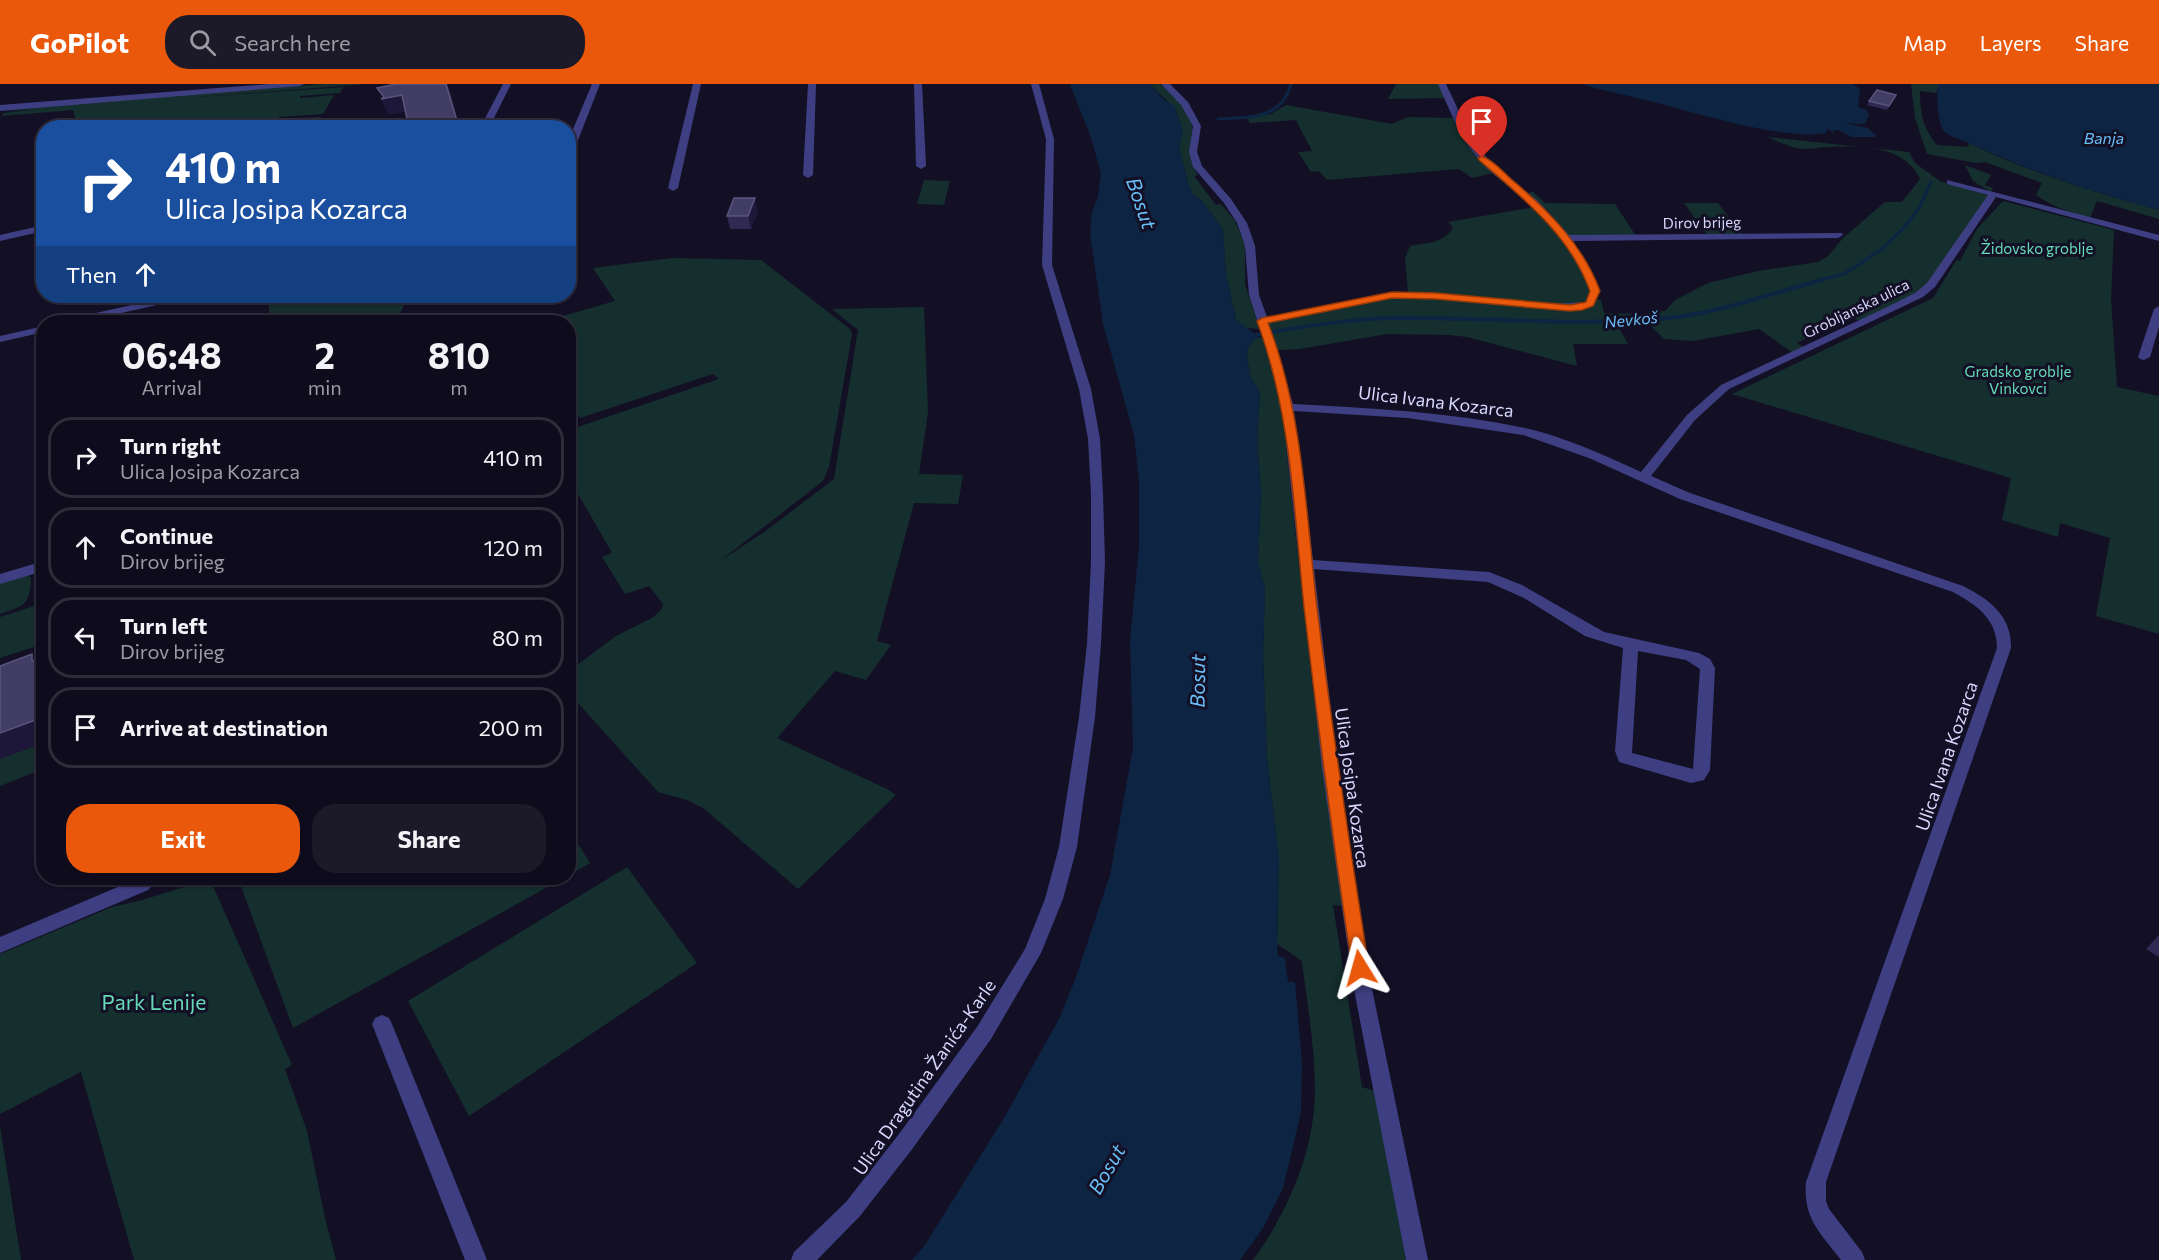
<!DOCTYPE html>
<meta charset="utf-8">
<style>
body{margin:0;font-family:Commissioner,sans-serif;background:#1c1a29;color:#f1f3f6;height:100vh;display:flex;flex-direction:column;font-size:22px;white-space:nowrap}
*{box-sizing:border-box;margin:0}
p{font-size:20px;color:#9b9ba3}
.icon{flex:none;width:33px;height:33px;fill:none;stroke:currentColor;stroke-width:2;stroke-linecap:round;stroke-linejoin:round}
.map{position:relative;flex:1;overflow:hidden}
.details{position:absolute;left:36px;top:231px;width:540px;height:570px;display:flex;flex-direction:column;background:#0e0c1c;border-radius:24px;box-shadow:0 2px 4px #0004,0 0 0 2px #2e2c3b}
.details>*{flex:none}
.hud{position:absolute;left:36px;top:36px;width:540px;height:183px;border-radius:24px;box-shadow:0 2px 4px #0004,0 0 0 2px #2e2c3b;background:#1a4fa0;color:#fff;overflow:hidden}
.pin{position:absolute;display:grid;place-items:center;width:51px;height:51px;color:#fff;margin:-62px -26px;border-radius:50% 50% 50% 0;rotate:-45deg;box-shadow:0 0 6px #0007}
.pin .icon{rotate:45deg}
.me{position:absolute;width:66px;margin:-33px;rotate:352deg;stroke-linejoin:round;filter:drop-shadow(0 0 4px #0008)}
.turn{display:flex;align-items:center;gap:21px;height:126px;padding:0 30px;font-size:27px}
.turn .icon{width:78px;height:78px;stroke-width:2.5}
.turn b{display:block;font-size:42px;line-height:51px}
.then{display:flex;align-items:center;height:57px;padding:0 30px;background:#0003;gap:12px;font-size:22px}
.eta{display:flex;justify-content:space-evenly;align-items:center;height:102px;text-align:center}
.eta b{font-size:36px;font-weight:700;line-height:42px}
.primary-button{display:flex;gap:12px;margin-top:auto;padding:12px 30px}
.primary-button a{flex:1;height:69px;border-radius:24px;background:#ea580c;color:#fff;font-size:24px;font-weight:700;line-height:69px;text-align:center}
.primary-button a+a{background:#1c1a29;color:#f1f3f6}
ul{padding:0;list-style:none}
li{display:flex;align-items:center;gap:18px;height:81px;margin:0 12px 9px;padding:0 18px;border:3px solid #2e2c3b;border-radius:24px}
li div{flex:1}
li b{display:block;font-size:22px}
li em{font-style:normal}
header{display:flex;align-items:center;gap:36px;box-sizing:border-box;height:84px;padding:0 30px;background:#ea580c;color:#fff}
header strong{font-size:28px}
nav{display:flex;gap:33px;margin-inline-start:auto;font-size:21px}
.search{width:420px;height:54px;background:#1c1a29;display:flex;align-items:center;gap:15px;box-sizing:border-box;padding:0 21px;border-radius:24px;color:#9b9ba3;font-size:22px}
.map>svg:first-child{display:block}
.green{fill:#142f2d}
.water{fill:#0d2442}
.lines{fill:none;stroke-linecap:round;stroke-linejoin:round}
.stream-far1{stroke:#0d2442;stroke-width:3}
.stream{stroke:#0d2442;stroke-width:4}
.street{fill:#3e3f82;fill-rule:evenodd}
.wall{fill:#302a53}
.shaded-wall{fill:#1d1839}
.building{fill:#423d65;stroke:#5a557d;stroke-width:1.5}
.route{fill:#ea580c;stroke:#983908;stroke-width:1.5}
.labels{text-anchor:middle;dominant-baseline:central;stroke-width:6;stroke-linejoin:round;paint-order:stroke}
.far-street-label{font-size:15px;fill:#d9d7fd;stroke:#131026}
.far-park-label{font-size:15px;fill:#66dab6;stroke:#131026}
.far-water-label{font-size:16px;font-style:italic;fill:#6abff8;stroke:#131026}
.street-label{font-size:18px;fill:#d9d7fd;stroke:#131026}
.water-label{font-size:20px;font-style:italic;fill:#6abff8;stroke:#131026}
.near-park-label{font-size:21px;fill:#66dab6;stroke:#131026}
</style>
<header>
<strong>GoPilot</strong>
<div class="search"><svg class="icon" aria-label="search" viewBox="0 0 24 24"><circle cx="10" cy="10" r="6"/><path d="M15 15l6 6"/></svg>Search here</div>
<nav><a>Map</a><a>Layers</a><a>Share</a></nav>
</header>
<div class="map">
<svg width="2159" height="1176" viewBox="0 0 2159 1176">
<rect width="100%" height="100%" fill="#131026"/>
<path class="green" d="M324,0H367L3,28L86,17Z
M1150,0H1160C1170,9 1184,19 1189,31C1199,53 1181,66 1198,91L1194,92L1216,121L1221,120L1235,137L1245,161V200L1260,245L1246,244L1236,236L1226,190L1223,146L1202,117L1193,111L1188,100L1179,63L1183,47L1176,26Z
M1396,0H1440L1446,14L1388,15Z
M1911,0H1939L1936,9L1920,7C1920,28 1923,45 1937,61L1968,63L1969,59C2025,87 2099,110 2159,126V135L2097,117L2090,134C2070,128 2053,123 2036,111L2042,99L1985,78L1976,79L1927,70L1915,34Z
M344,3L340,9L300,12V14L334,11L323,30L279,33L278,35L321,33L315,43L78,44L73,26L2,32L3,29L71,22Z
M1286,21L1392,40L1408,33L1455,34L1493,89L1472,94L1459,85L1327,96L1319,87L1311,88L1298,68L1312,67L1296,36L1250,39L1247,34L1271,30Z
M1767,53L1909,68L1915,79L1940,97L1990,112L1928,199L1911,212L1859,237L1852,233L1797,259L1805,264L1793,269L1759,245L1693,257L1664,255L1649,240L1633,244H1619L1628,260H1573L1577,282L1467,253L1449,251L1387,250L1300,265L1276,266L1268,238L1377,215L1408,212L1576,226C1585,225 1593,223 1597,215L1601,216L1604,229L1640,230L1665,227L1675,216L1708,199L1758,187L1818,178L1828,172L1843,154L1885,118H1902L1920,95C1904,60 1858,62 1825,63C1816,64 1806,66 1797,64C1787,62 1777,57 1767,53Z
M1965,81L1991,91L1985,101L1993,104L1991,108L1973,97Z
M924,96L950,97L944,121L917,120Z
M1532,107L1545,119L1615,120L1636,152H1568L1548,127L1528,110Z
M2003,117L2114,146L2111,215L2117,303L2159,312V550L2096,532L2110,454L2060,439L2058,453L2002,436L2011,394L1732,310L1933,214L1954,180L1957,176L1960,177L1977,145Z
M1684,119H1718L1743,151H1707Z
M1535,123L1565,157L1591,206L1588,216L1564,223L1408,209L1405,175L1410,162C1425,159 1446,159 1453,143L1448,138Z
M672,174L761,176L850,245L852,250L829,383L823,397L720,477L767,446L834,395L858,246L832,225L924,223L928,328L919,390L963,391L958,420L914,419L877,557L891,561L866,596L835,587L777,654L887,705L896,711L798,805L703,724L687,716L658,708L569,609V587L616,552L652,534L662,525L663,520L649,502L625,510L602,473L612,469L569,394V346L719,295L713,290L580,334L569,316L568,238H542L615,217L593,184Z
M268,212H409L395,238H270Z
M1263,253L1279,305L1282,326L1312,600L1344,822L1333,821L1362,1003L1375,1007L1406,1176H1253C1288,1128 1315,1066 1315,1005C1315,963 1307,919 1302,877L1277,860L1279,776L1267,674L1263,571L1265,505L1258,478L1261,410L1257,356L1260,309L1251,294L1247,274L1248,263L1257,254Z
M26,490L31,494C30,521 24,522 0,530V498Z
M43,519V560L0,574V533Z
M43,580V685L0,702V596Z
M568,744L590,779L569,791H568Z
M627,783L697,879L469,1032L408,917Z
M238,794H564L293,944Z
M210,795L292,981L285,985L307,1047L325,1134L336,1176H134L81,988L0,1030V870L112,823L139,817Z
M0,1042L21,1176H0Z"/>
<path class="water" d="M1070,0H1150L1165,17L1174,21L1183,47L1179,63L1188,100L1193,111L1202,117L1223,146L1226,190L1236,236L1257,251V254L1248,263L1247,274L1251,294L1260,309L1257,356L1261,410L1258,478L1265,505L1263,571L1267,674L1279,776L1277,860L1278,872L1285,874L1288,898H1295L1302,979L1301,1029L1283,1104L1263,1144L1240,1176H912L925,1161L1004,1034L1060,933L1076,893L1110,791L1133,664L1130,556L1139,463V398L1134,351L1103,240L1090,150L1092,128L1098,113L1101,89L1091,54Z
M1583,0H1853L1860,5L1858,23L1867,26L1869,31L1865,40L1843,39L1868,44L1876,51L1875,53H1852L1839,46H1834L1833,49L1828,44L1826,49C1784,57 1693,28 1650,17C1627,11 1605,8 1583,0Z
M1939,0H2159V126C2094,109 2029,87 1969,59C1961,55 1951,54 1944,47C1938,41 1935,8 1939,0Z"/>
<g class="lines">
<path class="stream-far1" d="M1218,35C1250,33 1281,36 1291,0
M1816,197L1844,190L1882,165L1904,144L1919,124L1931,98"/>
<path class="stream" d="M1251,252C1300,243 1350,234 1400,234C1489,233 1578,243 1668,234C1720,229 1771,209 1822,196"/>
<path class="street" d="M269,0H304L300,2L0,27V21Z
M503,0H511L489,44H480Z
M592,0H600L573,69L568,72V57Z
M693,0H701L678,104L673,107L668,104Z
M808,0H816L813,91L808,94L803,91Z
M914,0H922L926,82L921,85L916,82Z
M1031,0H1039L1054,55L1052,181L1091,305L1100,355L1103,410L1105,478L1101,560L1095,633L1077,763L1063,815L1041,869L991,955L913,1064L860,1132L817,1176H791L794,1168L846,1118L899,1050L977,943L1025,865L1045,815L1059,763L1079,633L1087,560L1091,478V410L1088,355L1079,305L1042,181L1046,55Z
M1161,0H1170L1188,18L1201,42L1197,68L1202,82L1231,115L1247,139L1255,162L1259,211L1267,233L1392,208L1436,209L1553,220L1585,218L1590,207C1574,169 1551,137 1519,110C1506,99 1491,90 1480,77C1461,55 1450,27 1438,0H1446L1465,40L1480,66L1496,83L1538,117L1569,151L1842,149L1843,151L1838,154L1573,157L1587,179L1600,207L1594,222L1583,226H1553L1436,215L1392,214L1269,239L1293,320C1371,324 1449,328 1525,344C1565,353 1604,371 1641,388L1687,331L1721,301L1885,224L1915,209L1927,199L1988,111L1947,100V96L2159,151V157L1996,113L1935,203L1923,213L1729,305L1695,336L1651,392L1690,409L1963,502C1989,515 2012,532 2011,564L1826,1098V1117L1829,1125L1862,1168L1865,1176H1841C1820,1148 1803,1135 1806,1098L1997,564C1997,535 1977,521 1953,508L1680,415L1589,374L1523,351L1408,334L1294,327L1313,476L1489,488L1522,501L1604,548L1699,569L1710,575L1715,584L1710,686L1704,696L1691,699L1619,678L1615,667L1623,564L1585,552L1524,514L1488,498L1314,485L1338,684L1371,900L1428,1176H1406L1353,900L1322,684L1282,323L1266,264L1249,211L1245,162L1237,139L1224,119L1193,83L1189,68L1193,42L1181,21ZM1638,567L1686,576L1700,585L1693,685L1632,669Z
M44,141V147L0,157V151Z
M172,212H189L184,215L81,238H64L69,235Z
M2159,222V243L2150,273L2144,276L2140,275L2138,273L2154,225Z
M44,242V248L0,258V252Z
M44,477V487L0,500V490Z
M139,794H160L148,806L0,869V853Z
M382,931L389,934L392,940L487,1176H465L372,940L375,934Z"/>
</g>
<path class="wall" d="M1894,15L1887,26L1867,21L1869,17Z
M758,127L751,145H730L727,132Z
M2159,851V873L2146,865Z"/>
<path class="shaded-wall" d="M446,0H447L450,6L460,44H448L447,39Z
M402,11L409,27L388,31L381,15Z
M755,114L758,127L751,145L748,132Z
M44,633V659L0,675V649Z"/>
<path class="building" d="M396,0H446L457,37L447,39L448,44H409L402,11L381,15L384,13L377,4Z
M1877,6L1896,11L1889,22L1869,17Z
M734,114H755L748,132H727Z
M32,570V577L44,573V633L0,649V582Z"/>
<path class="route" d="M1482,72C1493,76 1502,87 1511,95C1548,126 1583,161 1600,207L1593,222L1582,226L1570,227L1436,215L1392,214L1268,239C1303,329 1306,429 1317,524C1332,644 1350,764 1369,884L1366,889L1360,891L1354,889L1352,884C1334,764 1318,644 1304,523C1294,427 1291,328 1257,237L1262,234L1392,208L1436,209L1570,221L1586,218L1590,207C1570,151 1523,114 1479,76L1478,74Z"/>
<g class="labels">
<g class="far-street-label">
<text transform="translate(1702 138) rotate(-1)">Dirov brijeg</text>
<text transform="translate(1856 224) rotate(-26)">Grobljanska ulica</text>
</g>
<g class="far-park-label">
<text x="2037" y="164">Židovsko groblje</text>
<text x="2018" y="287">Gradsko groblje<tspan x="2018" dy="17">Vinkovci</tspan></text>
</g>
<g class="far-water-label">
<text x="2104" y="53">Banja</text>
<text transform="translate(1631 235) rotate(-6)">Nevkoš</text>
</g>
<g class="street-label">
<text transform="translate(1436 317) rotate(7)">Ulica Ivana Kozarca</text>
<text transform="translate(1946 672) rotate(-71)">Ulica Ivana Kozarca</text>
<text transform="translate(1353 704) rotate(82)">Ulica Josipa Kozarca</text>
<text transform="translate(924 993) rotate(-55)">Ulica Dragutina Žanića-Karle</text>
</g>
<g class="water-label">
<text transform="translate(1142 119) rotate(71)">Bosut</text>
<text transform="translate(1197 597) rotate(-89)">Bosut</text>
<text transform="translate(1106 1085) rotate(-60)">Bosut</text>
</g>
<g class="near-park-label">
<text x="154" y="917">Park Lenije</text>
</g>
</g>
</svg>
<div class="pin" style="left:1482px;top:74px;background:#d93025"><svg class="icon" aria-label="arrive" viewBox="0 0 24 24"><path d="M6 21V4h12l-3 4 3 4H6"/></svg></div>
<svg class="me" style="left:1360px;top:884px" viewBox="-20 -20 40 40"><path d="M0-17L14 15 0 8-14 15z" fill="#ea580c" stroke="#fff" stroke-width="4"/></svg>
<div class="hud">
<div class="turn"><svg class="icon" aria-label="right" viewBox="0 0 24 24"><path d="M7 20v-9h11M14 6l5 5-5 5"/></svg><div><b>410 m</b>Ulica Josipa Kozarca</div></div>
<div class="then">Then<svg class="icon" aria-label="ahead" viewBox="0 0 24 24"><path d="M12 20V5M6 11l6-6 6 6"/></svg></div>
</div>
<section class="details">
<div class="eta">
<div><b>06:48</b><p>Arrival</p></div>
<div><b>2</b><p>min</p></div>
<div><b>810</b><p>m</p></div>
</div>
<ul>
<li><svg class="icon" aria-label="right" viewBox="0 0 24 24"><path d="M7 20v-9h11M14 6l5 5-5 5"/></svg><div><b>Turn right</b><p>Ulica Josipa Kozarca</p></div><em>410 m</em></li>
<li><svg class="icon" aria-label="ahead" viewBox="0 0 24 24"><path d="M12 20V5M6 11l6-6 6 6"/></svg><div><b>Continue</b><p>Dirov brijeg</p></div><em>120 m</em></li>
<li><svg class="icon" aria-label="left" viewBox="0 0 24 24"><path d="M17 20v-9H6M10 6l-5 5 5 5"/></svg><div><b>Turn left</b><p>Dirov brijeg</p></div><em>80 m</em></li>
<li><svg class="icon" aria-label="arrive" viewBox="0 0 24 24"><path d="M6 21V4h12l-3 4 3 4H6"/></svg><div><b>Arrive at destination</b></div><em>200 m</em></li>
</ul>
<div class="primary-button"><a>Exit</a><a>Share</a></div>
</section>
</div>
